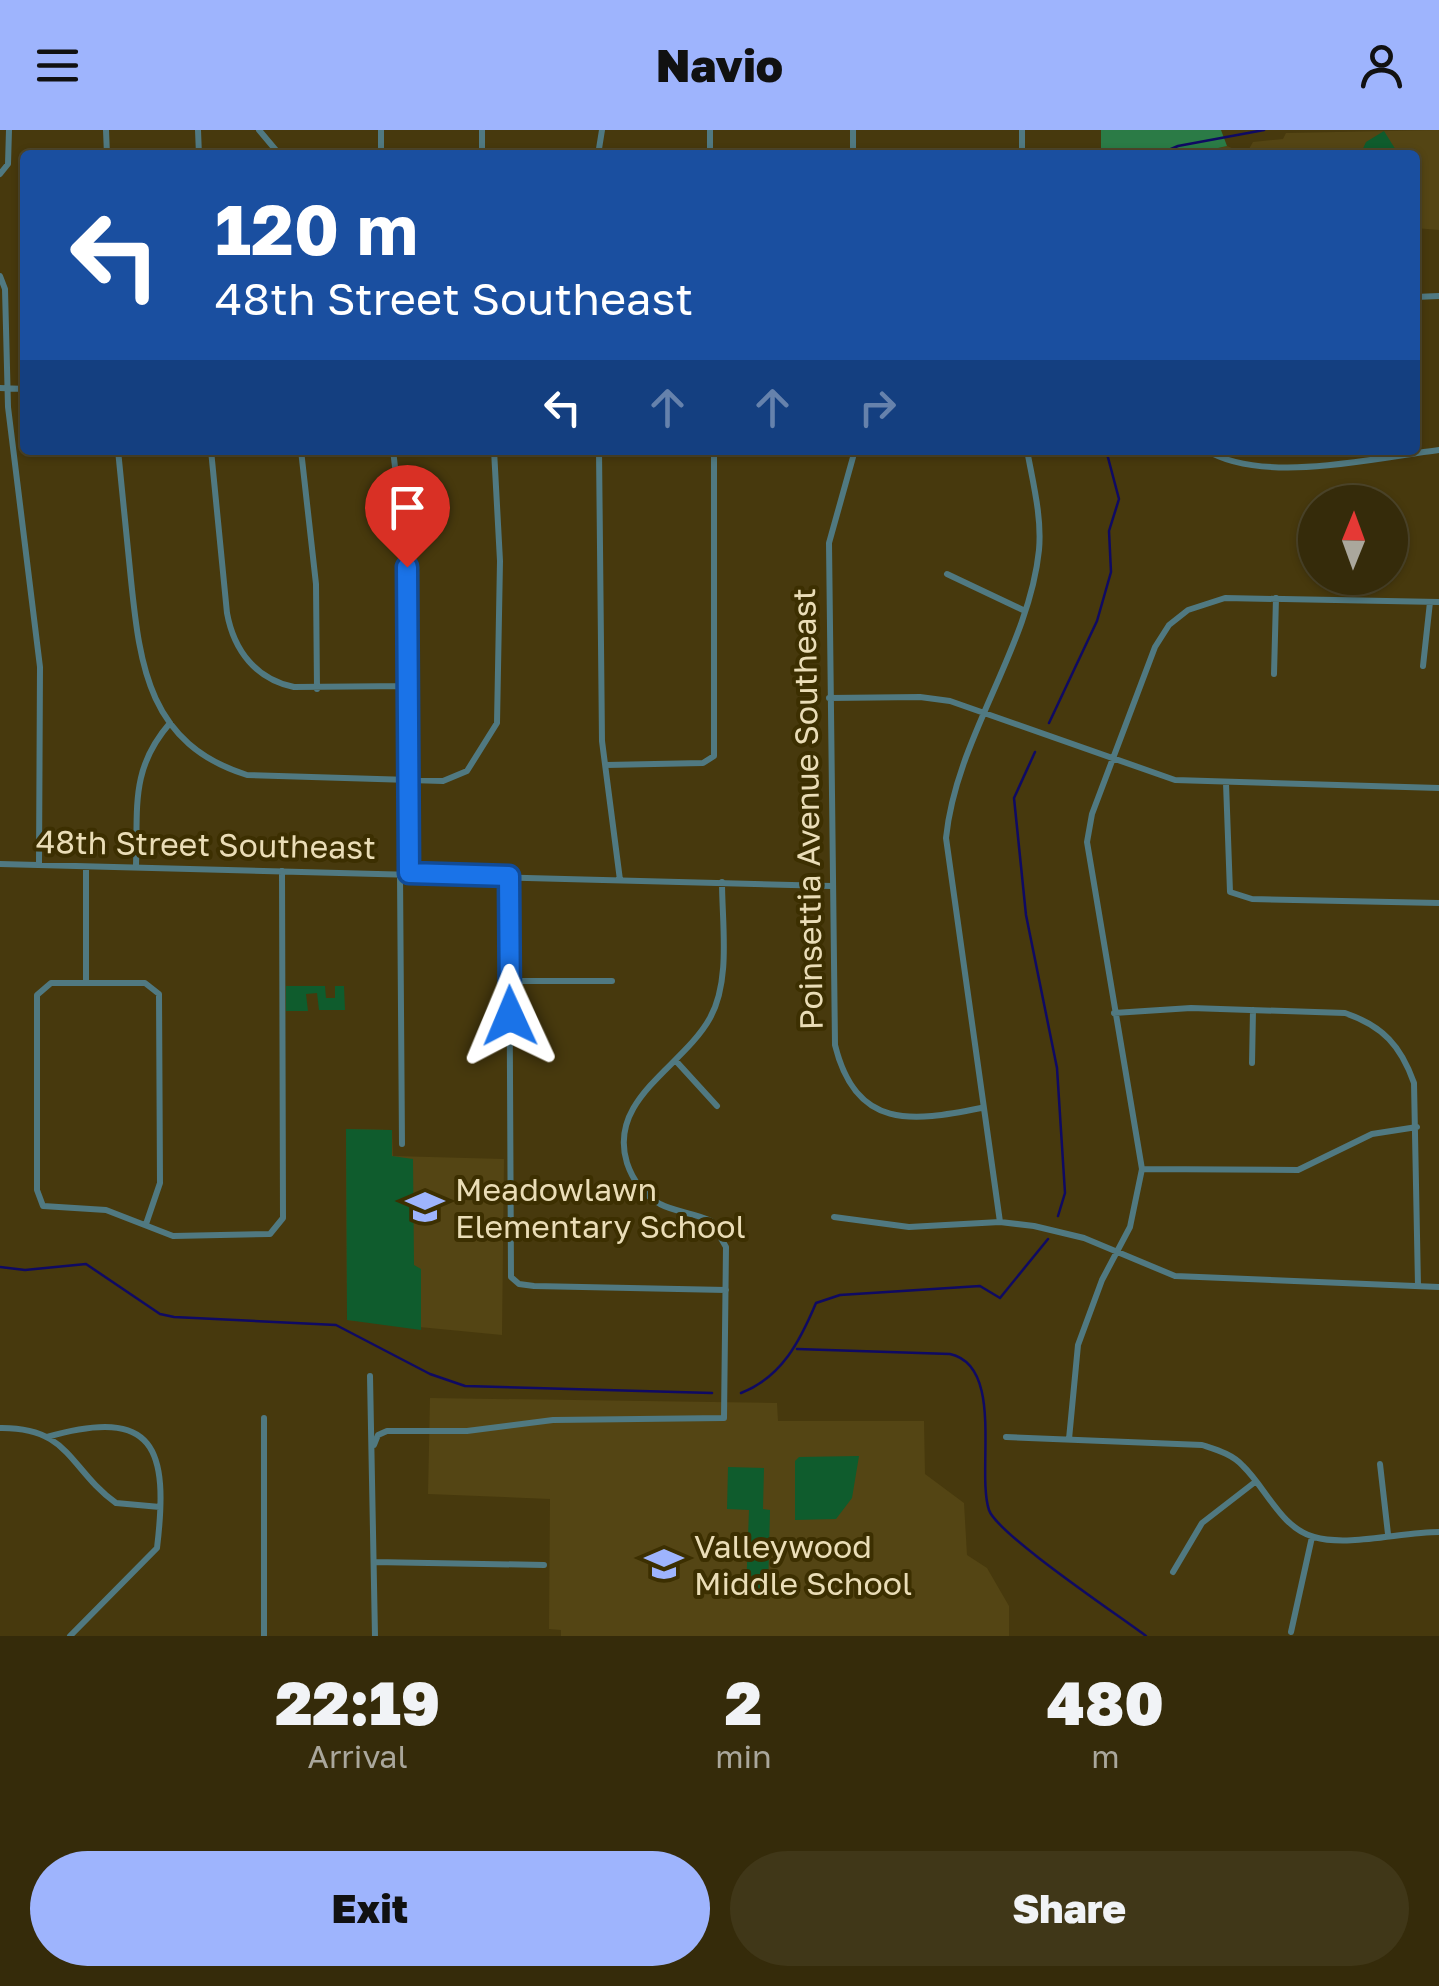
<!DOCTYPE html>
<style>
body{margin:0;font-family:"Golos Text",sans-serif;background:#403718;color:#f1f3f6;height:100vh;display:flex;flex-direction:column;font-size:38px;white-space:nowrap}
*{box-sizing:border-box;margin:0}
p{font-size:32px;color:#aaa79c}
.icon{flex:none;width:55px;height:55px;fill:none;stroke:currentColor;stroke-width:2;stroke-linecap:round;stroke-linejoin:round}
.map{position:relative;height:1506px;overflow:hidden}
.drawer{display:flex;flex-direction:column;background:#352b0a;flex:1}
.drawer>*{flex:none}
.guide{position:absolute;left:20px;top:20px;width:1400px;height:305px;border-radius:10px;box-shadow:0 2px 8px #0004,0 0 0 2px #4f472b;background:#1a4fa0;color:#fff;overflow:hidden}
.needle{width:65px;rotate:1deg}
.fabs{position:absolute;left:1298px;top:355px;display:grid;gap:20px}
.fabs a{display:grid;place-items:center;width:110px;height:110px;border-radius:50%;background:#352b0a;box-shadow:0 2px 8px #0004,0 0 0 2px #4f472b;font-size:50px}
.pin{position:absolute;display:grid;place-items:center;width:85px;height:85px;color:#fff;margin:-102px -42px;border-radius:50% 50% 50% 0;rotate:-45deg;box-shadow:0 0 10px #0007}
.pin .icon{rotate:45deg}
.me{position:absolute;width:110px;margin:-55px;rotate:359deg;stroke-linejoin:round;filter:drop-shadow(0 0 8px #0008)}
.turn{display:flex;align-items:center;gap:35px;height:210px;padding:0 30px;font-size:45px}
.turn .icon{width:130px;height:130px;stroke-width:2.5}
.turn b{display:block;font-size:70px;line-height:85px}
.lanes{display:flex;align-items:center;height:95px;padding:0 30px;background:#0003;justify-content:center;gap:50px;direction:ltr}
.lanes .off{opacity:.35}
.eta{display:flex;justify-content:space-evenly;align-items:center;height:170px;text-align:center}
.eta b{font-size:60px;font-weight:800;line-height:70px}
.action{display:flex;gap:20px;margin-top:auto;padding:20px 30px}
.action a{flex:1;height:115px;border-radius:60px;background:#9eb4fd;color:#111;font-size:40px;font-weight:800;line-height:115px;text-align:center}
.action a+a{background:#403718;color:#f1f3f6}
header{display:flex;justify-content:space-between;align-items:center;height:130px;padding:0 30px;background:#9eb4fd;color:#111;font-size:45px;font-weight:800}
.map>svg:first-child{display:block}
.built{fill:#544514}
.green{fill:#0f5c2d}
.forest{fill:#2b7b46}
.lines{fill:none;stroke-linecap:round;stroke-linejoin:round}
.stream{stroke:#0f0a63;stroke-width:2.5}
.minor{stroke:#507981;stroke-width:6}
.route-casing{stroke:#114b97;stroke-width:25}
.route{stroke:#1a73e8;stroke-width:18}
.labels{text-anchor:middle;dominant-baseline:central;stroke-width:8;stroke-linejoin:round;paint-order:stroke}
.street-label{font-size:32px;fill:#eaddb7;stroke:#3c2f01}
.poi-label{font-size:32px;fill:#eaddb7;stroke:#3c2f01;text-anchor:start}
</style>
<header><svg class="icon" aria-label="menu" viewBox="0 0 24 24"><path d="M4 6h16M4 12h16M4 18h16"/></svg>Navio<svg class="icon" aria-label="person" viewBox="0 0 24 24"><circle cx="12" cy="8" r="4"/><path d="M4 21q1-7 8-7t8 7"/></svg></header>
<div class="map">
<svg width="1439" height="1506" viewBox="0 0 1439 1506">
<rect width="100%" height="100%" fill="#47390d"/>
<path class="built" d="M1439,0V100L1415,98V25H1187L1227,16L1246,24L1253,12L1283,9L1286,3Z
M346,999L392,1000L393,1026L504,1029L502,1205L347,1190Z
M430,1268L777,1273L778,1291H924L925,1344L964,1373L967,1425L987,1438L1009,1476V1506H561V1500L549,1499L550,1369L428,1364Z"/>
<path class="green" d="M1384,1L1399,25H1360L1366,12Z
M286,856H325L326,868H335V856H344L345,880H319L317,863L306,864L308,881H286Z
M346,999L392,1000V1026L413,1029L414,1135L421,1139V1200L347,1190Z
M859,1326L852,1368L836,1389L795,1390V1331L799,1327Z
M728,1337L764,1338L763,1379L770,1380L768,1462H746L749,1380L727,1379Z"/>
<path class="forest" d="M1101,0H1221L1227,16L1187,25H1101Z"/>
<g class="lines">
<path class="stream" d="M1157,25L1178,16L1264,0
M1049,593L1097,491L1111,442L1109,401L1119,369L1106,320
M1035,622L1014,668L1026,785L1057,938L1065,1063L1058,1086
M0,1137L25,1140L86,1134L160,1184L174,1187L336,1195L430,1244L465,1256L712,1263
M797,1219L950,1224C1005,1236 976,1341 989,1380C997,1404 1118,1485 1146,1506
M741,1263C782,1247 800,1211 816,1173L840,1165L980,1156L1000,1168L1048,1109"/>
<path class="minor" d="M106,0L107,25
M198,0L199,25
M259,0L280,25
M381,0V25
M482,0V25
M710,0V25
M853,0V25
M598,25L602,0
M1022,25V0
M0,44L8,34L9,0
M0,146L5,159L8,277L40,537L39,735
M1415,167L1439,166
M0,258L25,259
M118,320C122,363 127,406 131,450C140,537 149,614 247,645L443,651L467,641L497,593L500,431L494,320
M211,320L227,483C234,521 256,549 294,557L408,556
M301,320L316,454L317,559
M393,320L407,437L409,743
M599,320L602,611L620,750
M855,320L829,413L835,915C856,1000 912,992 981,978
M1206,320C1263,355 1375,328 1439,320
M947,444L1023,480
M1423,536L1430,472
M1274,544L1276,468
M829,568L920,567L950,571L1175,650L1439,658
M606,635L703,633L714,626V320
M1226,653L1230,762L1252,769L1439,773
M0,734L831,756
M136,735C138,677 130,639 170,593
M86,737V852
M400,744L402,1014
M509,747L511,1147L519,1154L534,1156L726,1160
M509,851H612
M1114,883L1191,878L1345,883C1383,896 1401,916 1414,953L1418,1156
M676,931L717,976
M1252,933L1253,880
M1142,1039L1298,1040L1372,1004L1417,997
M834,1087L909,1097L1000,1092L1034,1096L1084,1108L1175,1146L1439,1157
M1000,1092L946,708C956,608 1029,518 1039,420C1042,387 1033,353 1027,320
M146,1094L160,1053L159,864L145,853H51L37,865V1060L43,1076L106,1080L173,1106L270,1104L283,1088L282,741
M370,1246L375,1506
M264,1288V1506
M0,1298C70,1297 69,1339 116,1373L160,1377
M47,1307C155,1276 169,1318 157,1418L70,1506
M1006,1307L1202,1315C1217,1320 1232,1324 1243,1336C1266,1358 1281,1398 1314,1407C1348,1417 1402,1402 1439,1402
M1069,1309L1078,1215L1102,1150L1130,1097L1142,1039L1087,712L1092,684L1155,517L1169,495L1188,480L1225,468L1439,472
M374,1315L378,1305L387,1301H467L553,1290L724,1288L726,1117L711,1091C695,1083 675,1082 660,1074C644,1065 633,1051 627,1033C607,969 683,937 710,888C731,850 722,794 722,752
M1380,1334L1388,1404
M374,1432L544,1435
M1173,1442L1202,1393L1255,1352
M1291,1502L1312,1407"/>
</g>
<g class="lines">
<g class="route-casing">
<path id="route" d="M407,437L409,743L509,746L510,886"/>
</g>
<use href="#route" class="route"/>
</g>
<defs>
<g id="school-bare" transform="scale(3)"><path d="M0-5L7-2L0 1L-7-2ZM-4 1L0 2.5L4 1V4Q0 6-4 4Z" fill="#9eb4fd" stroke="#3c2f01" stroke-width="2.5" paint-order="stroke"/></g>
</defs>
<g fill-rule="evenodd">
<use href="#school-bare" x="425" y="1077"/>
<use href="#school-bare" x="664" y="1434"/>
</g>
<g class="labels">
<g class="street-label">
<text transform="translate(807 679) rotate(-91)">Poinsettia Avenue Southeast</text>
<text transform="translate(206 714) rotate(1)">48th Street Southeast</text>
</g>
<g class="poi-label">
<text x="455" y="1059">Meadowlawn<tspan x="455" dy="37">Elementary School</tspan></text>
<text x="694" y="1416">Valleywood<tspan x="694" dy="37">Middle School</tspan></text>
</g>
</g>
</svg>
<div class="fabs">
<a><svg class="needle" viewBox="-14 -14 28 28"><path d="M0-13l5 13h-10z" fill="#e53935"/><path d="M0 13l5-13h-10z" fill="#aaa79c"/></svg></a>
</div>
<div class="pin" style="left:407px;top:437px;background:#d93025"><svg class="icon" aria-label="arrive" viewBox="0 0 24 24"><path d="M6 21V4h12l-3 4 3 4H6"/></svg></div>
<svg class="me" style="left:510px;top:886px" viewBox="-20 -20 40 40"><path d="M0-17L14 15 0 8-14 15z" fill="#1a73e8" stroke="#fff" stroke-width="4"/></svg>
<div class="guide">
<div class="turn"><svg class="icon" aria-label="left" viewBox="0 0 24 24"><path d="M17 20v-9H6M10 6l-5 5 5 5"/></svg><div><b>120 m</b>48th Street Southeast</div></div>
<div class="lanes"><svg class="icon" aria-label="left" viewBox="0 0 24 24"><path d="M17 20v-9H6M10 6l-5 5 5 5"/></svg><svg class="icon off" aria-label="ahead" viewBox="0 0 24 24"><path d="M12 20V5M6 11l6-6 6 6"/></svg><svg class="icon off" aria-label="ahead" viewBox="0 0 24 24"><path d="M12 20V5M6 11l6-6 6 6"/></svg><svg class="icon off" aria-label="right" viewBox="0 0 24 24"><path d="M7 20v-9h11M14 6l5 5-5 5"/></svg></div>
</div>
</div>
<section class="drawer">
<div class="eta">
<div><b>22:19</b><p>Arrival</p></div>
<div><b>2</b><p>min</p></div>
<div><b>480</b><p>m</p></div>
</div>
<div class="action"><a>Exit</a><a>Share</a></div>
</section>
